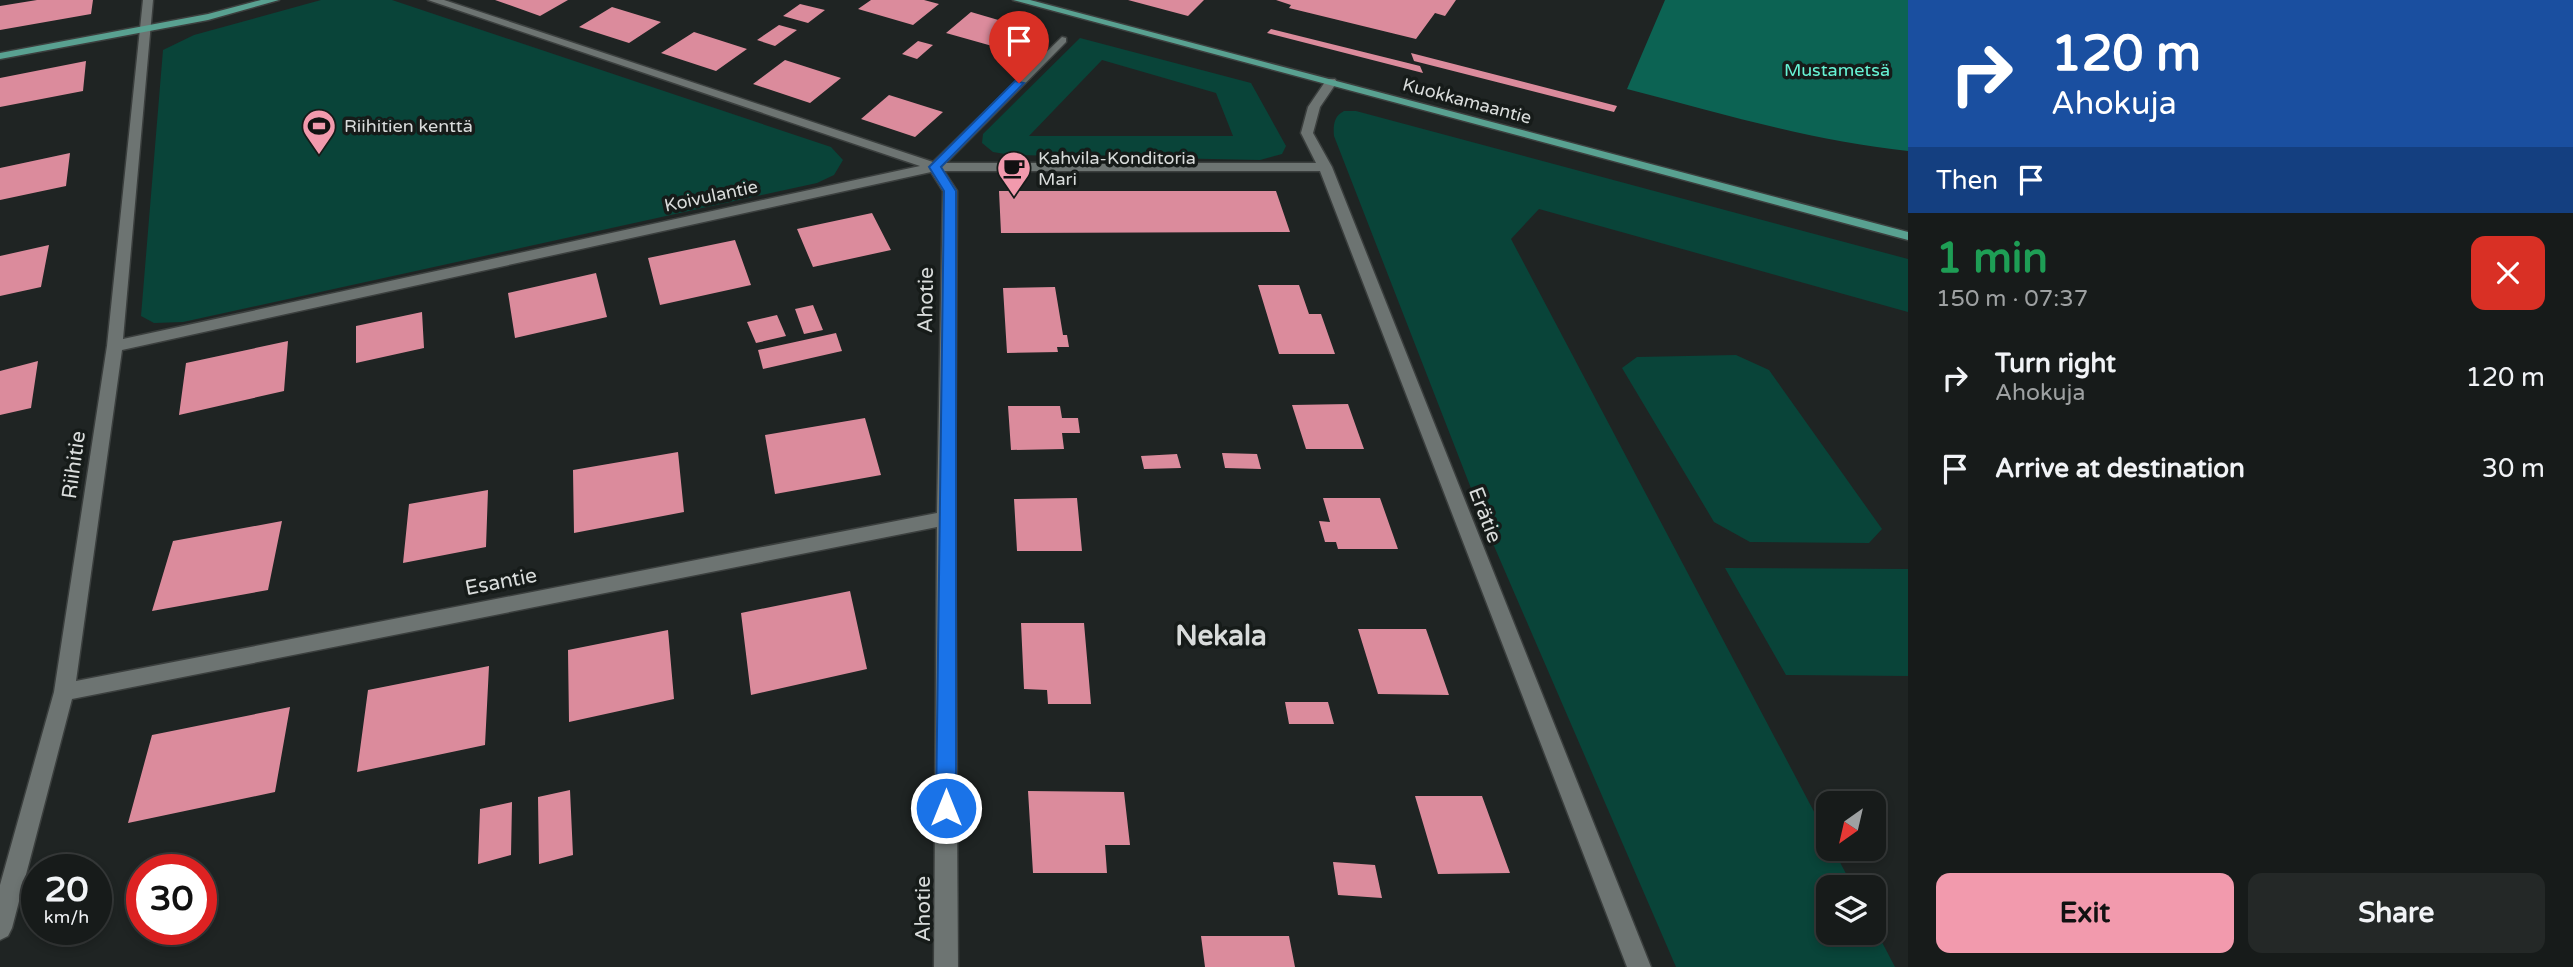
<!DOCTYPE html>
<meta charset="utf-8">
<style>
body{margin:0;font-family:"Varela Round",sans-serif;background:#242827;color:#f1f3f6;height:100vh;display:flex;flex-direction:column;font-size:26px;white-space:nowrap}
*{box-sizing:border-box;margin:0}
p{font-size:23px;color:#9ea1a2}
.icon{flex:none;width:38px;height:38px;fill:none;stroke:currentColor;stroke-width:2;stroke-linecap:round;stroke-linejoin:round}
.map{position:relative;flex:1;overflow:hidden}
.details{display:flex;flex-direction:column;background:#171b1a;width:665px}
.details>*{flex:none}
.guide{background:#1a4fa0;color:#fff;overflow:hidden}
.needle{width:46px;rotate:214deg}
.fabs{position:absolute;left:1816px;top:791px;display:grid;gap:14px}
.fabs a{display:grid;place-items:center;width:70px;height:70px;border-radius:14px;background:#171b1a;box-shadow:0 4px 10px #0003,0 0 0 2px #363939;font-size:35px}
.speed{position:absolute;left:21px;top:854px;display:flex;gap:14px;font-size:35px;font-weight:700;text-align:center}
.speed>*{display:grid;place-content:center;width:91px;height:91px;border-radius:50%;background:#171b1a;box-shadow:0 4px 10px #0003,0 0 0 2px #363939;line-height:1}
.speed small{font-size:18px;font-weight:400}
.speed .limit{border:10px solid #d22;background:#fff;color:#111}
.pin{position:absolute;display:grid;place-items:center;width:60px;height:60px;color:#fff;margin:-72px -30px;border-radius:50% 50% 50% 0;rotate:-45deg;box-shadow:0 0 7px #0007}
.pin .icon{rotate:45deg}
.me{position:absolute;width:77px;margin:-38px;rotate:0deg;stroke-linejoin:round;filter:drop-shadow(0 0 5px #0008)}
.turn{display:flex;align-items:center;gap:24px;height:147px;padding:0 28px;font-size:32px}
.turn .icon{width:91px;height:91px;stroke-width:2.5}
.turn b{display:block;font-size:49px;line-height:60px}
.then{display:flex;align-items:center;height:66px;padding:0 28px;background:#0003;gap:14px;font-size:26px}
.round{display:grid;place-items:center;flex:none;width:74px;height:74px;border-radius:14px;background:#242827}
.overview{display:flex;align-items:center;justify-content:space-between;height:119px;padding:0 28px}
h1{font-size:42px;font-weight:700;line-height:52px;color:#1e9e55}
.primary-button{display:flex;gap:14px;margin-top:auto;padding:14px 28px}
.primary-button a{flex:1;height:80px;border-radius:14px;background:#f29aad;color:#111;font-size:28px;font-weight:700;line-height:80px;text-align:center}
.primary-button a+a{background:#242827;color:#f1f3f6}
ul{padding:0;list-style:none}
li{display:flex;align-items:center;gap:21px;height:91px;padding:0 28px}
li div{flex:1}
li b{display:block;font-size:26px}
li em{font-style:normal}
main{display:flex;flex:1;min-height:0}
.map>svg:first-child{display:block}
.green{fill:#094439;fill-rule:evenodd}
.forest{fill:#0c6353}
.building{fill:#db8b9c}
.lines{fill:none;stroke-linecap:round;stroke-linejoin:round}
.minor-casing{stroke:#3b3f3e;stroke-width:3}
.major-casing{stroke:#3b3f3e;stroke-width:3}
.minor{fill:#6d7472;fill-rule:evenodd}
.major{fill:#59a191;fill-rule:evenodd}
.route{fill:#1a73e8;stroke:#114b97;stroke-width:2}
.labels{text-anchor:middle;dominant-baseline:central;stroke-width:7;stroke-linejoin:round;paint-order:stroke}
.far-park-label{font-size:18px;fill:#67f4d5;stroke:#161b19}
.far-street-label{font-size:18px;fill:#d9dcdb;stroke:#161b19}
.far-poi-label{font-size:18px;fill:#d9dcdb;stroke:#161b19;text-anchor:start}
.street-label{font-size:21px;fill:#d9dcdb;stroke:#161b19}
.district-label{font-size:28px;font-weight:bold;fill:#d9dcdb;stroke:#161b19}
</style>
<main>
<div class="map">
<svg width="1908" height="967" viewBox="0 0 1908 967">
<rect width="100%" height="100%" fill="#1f2423"/>
<path class="green" d="M321,0H392L831,147L843,160L834,175L817,183L183,322L154,323L141,316L163,50L194,35Z
M1080,38L1251,83L1286,146L1282,154L1260,160L1011,155L993,152L982,143L983,134ZM1102,60L1216,93L1233,136H1029Z
M1344,111H1356L1908,259V312L1539,209L1511,239L1829,840V849H1833L1853,887H1829V933H1874V927L1895,967H1676L1488,532L1334,136C1333,125 1334,116 1344,111Z
M1736,355L1769,370L1882,529L1869,543L1750,542L1714,522L1622,368L1637,357Z
M1725,568L1908,569V676L1786,675Z"/>
<path class="forest" d="M1665,0H1908V151C1812,141 1720,113 1627,89Z"/>
<path class="building" d="M37,0H93L91,14L0,30V6Z
M495,0H568L540,16Z
M871,0H924L939,4L913,25L858,9Z
M1128,0H1204L1188,16Z
M1276,0H1456L1445,16L1435,13L1416,39L1289,8L1291,5Z
M800,4L825,10L808,23L783,16Z
M612,7L661,22L629,43L579,27Z
M971,12L1033,30L1010,51L946,33Z
M779,25L797,30L775,46L757,40Z
M1271,29L1420,66L1423,73L1267,33Z
M694,32L747,49L716,71L661,53Z
M918,41L933,45L917,59L902,54Z
M1411,53L1617,106L1614,112L1414,61Z
M785,60L841,78L810,103L753,84Z
M86,61L83,91L0,107V78Z
M889,95L943,112L915,137L861,119Z
M70,153L66,186L0,200V168Z
M999,191H1276L1290,232L1001,233Z
M872,213L891,250L813,267L797,229Z
M735,240L751,285L660,305L648,258Z
M49,245L41,287L0,296V256Z
M596,273L607,317L515,338L508,293Z
M1258,285H1299L1309,314H1321L1335,354H1279Z
M1055,287L1063,335H1067L1069,347H1057L1058,352L1007,353L1003,288Z
M813,305L823,330L804,334L795,309Z
M422,312L424,348L356,363V326Z
M777,315L786,336L756,343L747,322Z
M836,333L842,351L763,369L758,350Z
M288,341L284,391L179,415L186,363Z
M38,361L31,408L0,415V371Z
M1348,404L1364,449H1306L1292,405Z
M1008,406H1060L1062,418H1078L1080,433H1062L1064,449L1011,450Z
M865,418L881,475L775,494L765,435Z
M678,452L684,512L574,533L573,470Z
M1222,453L1257,454L1261,469L1225,468Z
M1177,454L1181,468L1144,469L1141,456Z
M488,490L486,547L403,563L409,504Z
M1077,498L1082,551H1017L1014,499Z
M1323,498H1380L1398,549H1338L1336,542H1325L1319,521L1330,522Z
M282,521L268,590L152,611L173,541Z
M850,591L867,669L751,695L741,613Z
M1021,623H1084L1091,704H1048L1047,690L1024,689Z
M1358,629H1426L1449,695L1378,694Z
M668,630L674,699L569,722L568,650Z
M489,666L485,745L357,772L368,690Z
M1285,702H1328L1334,724H1289Z
M290,707L275,792L128,823L152,735Z
M570,790L573,855L539,864L538,797Z
M1028,791L1124,792L1130,845H1105L1107,873H1033Z
M1415,796H1482L1510,873L1438,874Z
M512,802L511,855L478,864L480,809Z
M1333,862L1375,865L1382,898L1338,895Z
M1201,936H1289L1295,967H1205Z"/>
<g class="lines">
<g class="minor-casing">
<path id="minor" d="M143,0H153L123,339L920,166L428,0H444L933,162L1062,37L1066,38V42L946,163H1316L1301,133L1308,107L1327,79H1335L1337,82L1320,107L1313,133L1332,167L1651,967H1627L1320,171H944L957,191L955,518L958,967H934L937,527L72,699L12,928L8,936L0,940V885L54,692L107,346ZM931,172L943,191L937,513L76,681L122,350Z"/>
</g>
<g class="major-casing">
<path id="major" d="M261,0H279L208,20L0,59V53L208,14Z
M1013,0H1030L1908,232V240Z"/>
</g>
<use href="#minor" class="minor"/>
<use href="#major" class="major"/>
</g>
<path class="route" d="M1015,81L1024,83L941,167L956,191V808L953,815L946,818L939,815L936,808L944,191L929,167Z"/>
<defs>
<g id="stadium-pin" transform="scale(1.75)"><path d="M0 17L-7.5 6A9.5 9.5 0 1 1 7.5 6Z" fill="#f29aad" stroke="#161b19"/><path d="M0-5a6.5 5 0 1 0 0 10a6.5 5 0 1 0 0-10ZM-3.5-1.8h7v3.6h-7Z" fill="#111"/></g>
<g id="cafe-pin" transform="scale(1.75)"><path d="M0 17L-7.5 6A9.5 9.5 0 1 1 7.5 6Z" fill="#f29aad" stroke="#161b19"/><path d="M-5.5-4.5H6V0H3Q3 3.5 0 3.5H-2.5Q-5.5 3.5-5.5 0ZM3-3.2v2h1.7v-2ZM-6 4.5H4V6H-6Z" fill="#111"/></g>
</defs>
<g fill-rule="evenodd">
<use href="#stadium-pin" x="319" y="126"/>
<use href="#cafe-pin" x="1014" y="168"/>
</g>
<g class="labels">
<g class="far-park-label">
<text x="1837" y="70">Mustametsä</text>
</g>
<g class="far-street-label">
<text transform="translate(1467 101) rotate(15)">Kuokkamaantie</text>
<text transform="translate(711 196) rotate(-12)">Koivulantie</text>
</g>
<g class="far-poi-label">
<text x="344" y="126">Riihitien kenttä</text>
<text x="1038" y="158">Kahvila-Konditoria<tspan x="1038" dy="21">Mari</tspan></text>
</g>
<g class="street-label">
<text transform="translate(926 300) rotate(-89)">Ahotie</text>
<text transform="translate(74 465) rotate(-82)">Riihitie</text>
<text transform="translate(1485 515) rotate(69)">Erätie</text>
<text transform="translate(501 582) rotate(-11)">Esantie</text>
<text transform="translate(923 909) rotate(-90)">Ahotie</text>
</g>
<g class="district-label">
<text x="1221" y="636">Nekala</text>
</g>
</g>
</svg>
<div class="fabs">
<a><svg class="needle" viewBox="-14 -14 28 28"><path d="M0-13l5 13h-10z" fill="#e53935"/><path d="M0 13l5-13h-10z" fill="#9ea1a2"/></svg></a>
<a><svg class="icon" aria-label="layers" viewBox="0 0 24 24"><path d="M12 4l9 5-9 5-9-5zM3 14l9 5 9-5"/></svg></a>
</div>
<div class="speed"><div>20<small>km/h</small></div><div class="limit">30</div></div>
<div class="pin" style="left:1019px;top:83px;background:#d93025"><svg class="icon" aria-label="arrive" viewBox="0 0 24 24"><path d="M6 21V4h12l-3 4 3 4H6"/></svg></div>
<svg class="me" style="left:946px;top:808px" viewBox="-20 -20 40 40"><circle r="17" fill="#1a73e8" stroke="#fff" stroke-width="3"/><path d="M0-11L8 9 0 5-8 9z" fill="#fff"/></svg>
</div>
<section class="details">
<div class="guide">
<div class="turn"><svg class="icon" aria-label="right" viewBox="0 0 24 24"><path d="M7 20v-9h11M14 6l5 5-5 5"/></svg><div><b>120 m</b>Ahokuja</div></div>
<div class="then">Then<svg class="icon" aria-label="arrive" viewBox="0 0 24 24"><path d="M6 21V4h12l-3 4 3 4H6"/></svg></div>
</div>
<div class="overview"><div><h1>1 min</h1><p>150 m · 07:37</p></div><a class="round" style="background:#d93025;color:#fff"><svg class="icon" aria-label="close" viewBox="0 0 24 24"><path d="M6 6l12 12M18 6L6 18"/></svg></a></div>
<ul>
<li><svg class="icon" aria-label="right" viewBox="0 0 24 24"><path d="M7 20v-9h11M14 6l5 5-5 5"/></svg><div><b>Turn right</b><p>Ahokuja</p></div><em>120 m</em></li>
<li><svg class="icon" aria-label="arrive" viewBox="0 0 24 24"><path d="M6 21V4h12l-3 4 3 4H6"/></svg><div><b>Arrive at destination</b></div><em>30 m</em></li>
</ul>
<div class="primary-button"><a>Exit</a><a>Share</a></div>
</section>
</main>
